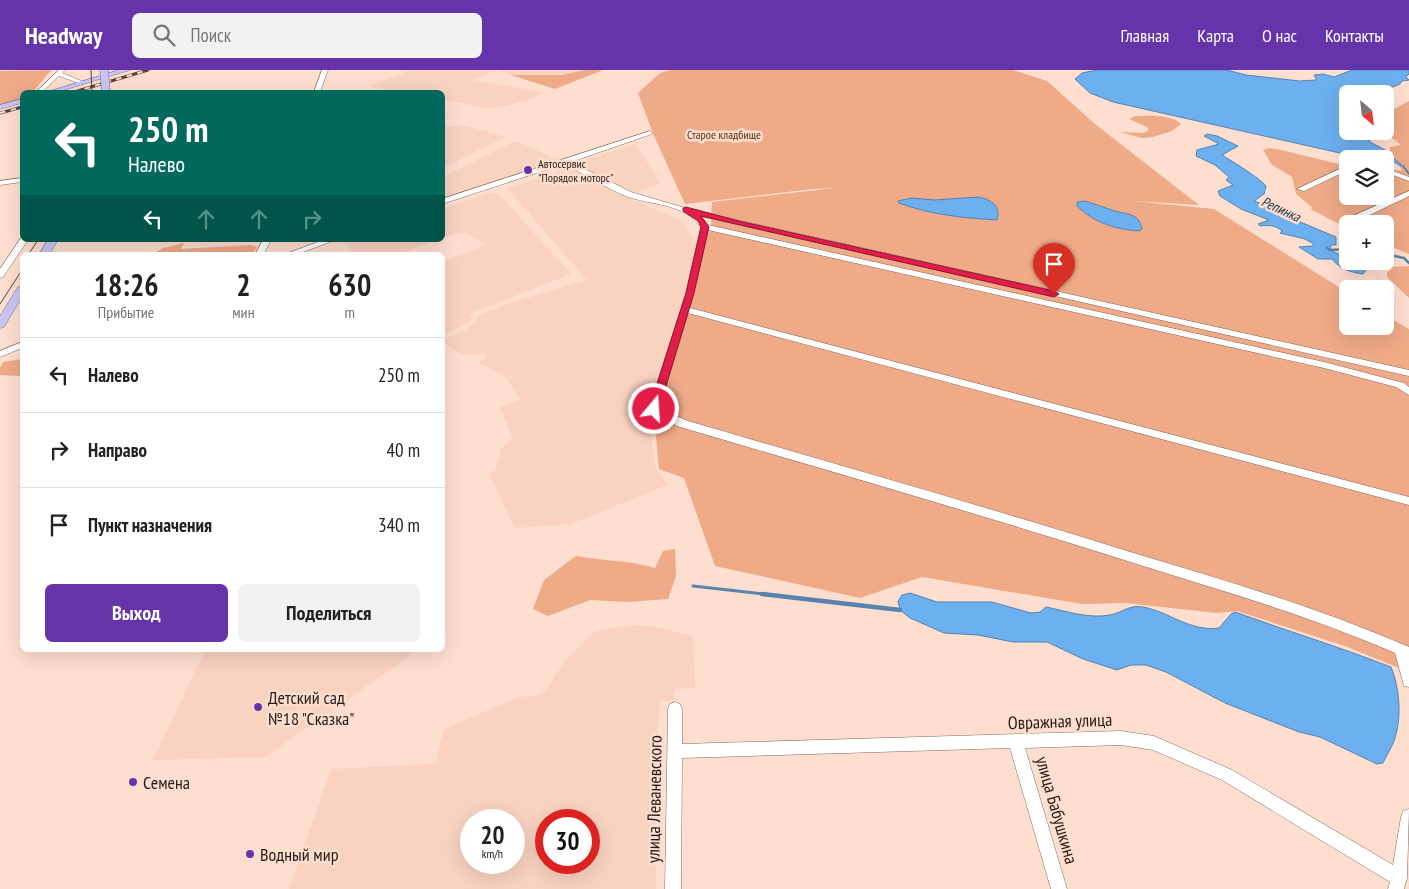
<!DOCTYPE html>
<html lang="ru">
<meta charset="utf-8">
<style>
body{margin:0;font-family:"PT Sans Narrow",sans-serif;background:#f2f2f2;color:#202124;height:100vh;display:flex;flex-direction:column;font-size:19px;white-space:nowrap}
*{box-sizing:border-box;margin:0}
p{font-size:16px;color:#757577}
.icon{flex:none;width:28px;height:28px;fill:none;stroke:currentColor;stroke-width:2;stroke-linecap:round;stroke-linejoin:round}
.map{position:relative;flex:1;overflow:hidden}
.details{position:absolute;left:20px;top:182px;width:425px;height:400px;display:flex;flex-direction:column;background:#fff;border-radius:8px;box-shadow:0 5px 20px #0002}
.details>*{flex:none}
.guide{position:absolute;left:20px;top:20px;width:425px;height:152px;border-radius:8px;box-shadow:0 5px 20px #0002;background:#00695c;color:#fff;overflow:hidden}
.needle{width:32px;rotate:152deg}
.tools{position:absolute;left:1339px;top:15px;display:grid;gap:10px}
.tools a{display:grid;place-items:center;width:55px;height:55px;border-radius:8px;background:#fff;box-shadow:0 5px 20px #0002;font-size:25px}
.speed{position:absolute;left:460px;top:739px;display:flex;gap:10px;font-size:25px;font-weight:700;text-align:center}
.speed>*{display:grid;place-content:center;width:65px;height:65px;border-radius:50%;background:#fff;box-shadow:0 5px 20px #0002;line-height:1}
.speed small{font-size:12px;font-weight:400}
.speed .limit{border:8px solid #d22;background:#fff;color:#111}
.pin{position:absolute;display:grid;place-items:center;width:42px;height:42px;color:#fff;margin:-51px -21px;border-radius:50% 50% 50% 0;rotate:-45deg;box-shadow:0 0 5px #0007}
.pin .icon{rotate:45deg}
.me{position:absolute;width:55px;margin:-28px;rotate:18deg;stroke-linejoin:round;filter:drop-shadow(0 0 4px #0008)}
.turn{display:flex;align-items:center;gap:18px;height:105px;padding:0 25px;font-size:22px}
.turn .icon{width:65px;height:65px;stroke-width:2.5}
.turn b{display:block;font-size:35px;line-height:42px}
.lanes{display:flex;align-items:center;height:48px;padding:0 25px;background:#0003;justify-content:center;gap:25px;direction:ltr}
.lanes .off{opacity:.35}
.eta{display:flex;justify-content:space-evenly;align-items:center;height:85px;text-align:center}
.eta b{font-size:30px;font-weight:700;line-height:35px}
.button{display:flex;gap:10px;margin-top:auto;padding:10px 25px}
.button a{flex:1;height:58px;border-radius:8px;background:#6533aa;color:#fff;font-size:20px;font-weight:700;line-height:58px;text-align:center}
.button a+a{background:#f2f2f2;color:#202124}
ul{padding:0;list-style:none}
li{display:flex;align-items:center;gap:15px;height:75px;padding:0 25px;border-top:1px solid #e0e0e0}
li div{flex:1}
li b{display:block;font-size:19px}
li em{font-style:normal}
header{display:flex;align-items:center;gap:30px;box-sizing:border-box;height:70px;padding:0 25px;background:#6533aa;color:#fff}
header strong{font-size:24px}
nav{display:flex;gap:28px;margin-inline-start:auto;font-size:18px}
.search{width:350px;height:45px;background:#f2f2f2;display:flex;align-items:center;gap:12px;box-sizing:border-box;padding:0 18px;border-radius:8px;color:#757577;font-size:19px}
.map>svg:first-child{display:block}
.built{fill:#f9d2c0;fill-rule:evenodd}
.green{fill:#efaa88}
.water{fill:#6cb0ef;stroke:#5783ae}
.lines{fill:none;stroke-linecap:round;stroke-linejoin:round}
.stream-far3{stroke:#5783ae;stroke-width:2}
.stream-far2{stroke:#5783ae;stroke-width:2.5}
.stream-far1{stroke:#5783ae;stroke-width:3}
.stream{stroke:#5783ae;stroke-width:4.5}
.minor-casing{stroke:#856a5c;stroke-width:1}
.major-casing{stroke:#7870a0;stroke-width:1}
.minor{fill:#fff;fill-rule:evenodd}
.major{fill:#c8c5f3;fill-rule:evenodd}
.tram{stroke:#55463f;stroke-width:1}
.rail-casing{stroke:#55463f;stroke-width:3}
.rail{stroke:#fedecf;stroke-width:2;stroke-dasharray:5.5;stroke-linecap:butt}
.major-bridge-casing{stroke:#7870a0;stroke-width:9;stroke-linecap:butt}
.major-bridge{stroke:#c8c5f3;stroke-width:8}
.route{fill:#e11d48;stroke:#92132f}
.poi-dot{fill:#6533aa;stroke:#fedecf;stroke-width:2}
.labels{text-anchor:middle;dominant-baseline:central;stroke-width:5;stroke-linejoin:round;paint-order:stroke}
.far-park-label{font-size:12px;fill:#602c0d;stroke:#fedecf}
.far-poi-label{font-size:12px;fill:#261b16;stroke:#fedecf;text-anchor:start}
.far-water-label{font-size:14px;font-style:italic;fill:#16334d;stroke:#fedecf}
.near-poi-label{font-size:18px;fill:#261b16;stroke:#fedecf;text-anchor:start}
.near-street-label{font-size:18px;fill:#261b16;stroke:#fedecf}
</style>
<header>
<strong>Headway</strong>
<div class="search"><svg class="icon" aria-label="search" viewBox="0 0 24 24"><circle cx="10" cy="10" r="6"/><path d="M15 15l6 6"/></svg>Поиск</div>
<nav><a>Главная</a><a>Карта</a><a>О нас</a><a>Контакты</a></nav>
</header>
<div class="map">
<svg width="1409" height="819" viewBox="0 0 1409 819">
<rect width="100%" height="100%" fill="#fedecf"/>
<path class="built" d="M411,0H603L555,19L497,0L472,10L543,22L531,29L492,39L443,30L442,22H402L369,16Z
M462,55L506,67L443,98V57Z
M513,72H519L561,91L445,128L443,126V107Z
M635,74L661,113L631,124L571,94Z
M569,98L627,127L682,151L700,177L674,256L651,340L650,356L655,396L667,415L571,454L515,458L489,405L496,398L500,387V379L513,369L500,337L521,330L507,309L500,303L479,293L485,288V284L465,285L451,279L443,270L467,259L482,244L517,231L587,210L507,118Z
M498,123L571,204L469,244L472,250L443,266V191L486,175L467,163H457L443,168V138L486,124Z
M348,170H438L395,185H354L342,172Z
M635,555L661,558L693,566L695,618L675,619L673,631H660L657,672L656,819H289L331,699L435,694L444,659L519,627L542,625L565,591L595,561ZM471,750H514V792H471ZM546,750H589V792H546Z
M205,580H413L409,587L265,687L153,690Z"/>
<path class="green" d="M51,0L33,22H22V30L0,36V1Z
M585,0H603L555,19L511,5H562Z
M670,0H1013L1047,11L1095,54L1199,135L1133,131L1214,139L1347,222L1348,256H1385V245L1409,259V602L1345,576L1237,541L1217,543L1126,533L1082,534L922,507L860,528L715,496L684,408L659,399L654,347L660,333L705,172L711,158L712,132L835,118L813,119L685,134L654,66L638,23L660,3Z
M1409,31V184L1385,174V154H1348L1347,158L1310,139L1313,138L1296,124L1292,107L1272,95L1263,80L1269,78L1277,79L1347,96L1348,126H1385V98L1402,101L1399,95H1403C1396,90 1389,87 1390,77L1401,75L1383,61H1385V44Z
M1135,46C1149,46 1170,44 1181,54L1172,61L1153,67L1142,68L1120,62L1144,63L1149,60L1147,57L1129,49Z
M184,173L181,179L250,175L257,177L252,185H151L163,178Z
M1409,196V228L1387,207V203L1393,197Z
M22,289V300L20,306L0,305V298L3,292Z
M675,479L676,506L668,529L627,532L590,530L548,546L533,539L544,510L576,486C602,491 630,490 655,498L663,481Z"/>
<path class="water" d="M1097,0H1227L1246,5L1300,11L1316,10V8L1314,5L1323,4L1334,7L1352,0H1409V4L1406,7L1409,10L1402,11L1400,14L1388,19V22L1382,24H1348V61H1363L1377,67L1368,71L1389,82L1391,86L1403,96C1392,95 1387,80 1370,81L1375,86L1373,88H1362L1113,32L1090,23L1075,9L1082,3Z
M1207,64L1217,66L1238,76L1222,85C1232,91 1261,109 1266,116L1264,124L1254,131L1286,143L1291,148L1336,167V175H1331L1330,180L1347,188L1348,191H1354L1366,200L1363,204C1349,202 1340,199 1332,189H1318L1299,177L1312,176L1314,174L1305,169L1280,163L1282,161C1276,155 1268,155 1260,156L1258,154L1269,150L1241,139L1220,126L1218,121L1233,115L1226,110L1229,107L1215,95L1196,86L1197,80L1219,74L1204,66Z
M979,127C992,130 1001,136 997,150C964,148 931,145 899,133L898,131L912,128L934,130Z
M1085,131C1095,134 1105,138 1115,141C1128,145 1139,143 1142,159L1139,161C1114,159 1095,153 1077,136V132Z
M910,523L937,532H992L1031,543L1040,542L1046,537C1066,541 1089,549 1110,545C1121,543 1131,534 1143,537C1170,542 1190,562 1219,558L1231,544L1235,542C1287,561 1340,577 1391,597C1400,619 1402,648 1394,671C1391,679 1386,686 1383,693L1377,694L1320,667L1299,662L1225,633L1166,602L1146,595H1131L1117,600L1083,589L1047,572H1013L978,565L944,563L910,548L900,540L898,531L902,525Z"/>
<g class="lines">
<path class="stream-far3" d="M1403,96L1409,104"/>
<path class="stream-far2" d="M1327,178L1330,180L1348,179
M1385,184L1404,188L1409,193"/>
<path class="stream-far1" d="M693,516L773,525"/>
<path class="stream" d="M762,524L900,540"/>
<g class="minor-casing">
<path id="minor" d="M59,0H65L62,3L86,13L81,14L59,6L42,22H36Z
M322,0H328L320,22H314Z
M650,61L652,62V64L571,92L631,122L692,140L1409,300V306L700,146L708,155L1324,292L1404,313L1409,317V325L1396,317L1324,298L708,160L690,238L1409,427V435L688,243L659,339L688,351C838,395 990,438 1140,485C1230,512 1322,539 1409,577V617L1404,616L1395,583C1313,547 1223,521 1137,494C986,446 833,402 680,357L652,345L649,339L686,223L701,157C683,132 650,136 623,125C603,116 584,104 564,94L442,134V129Z
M1348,95V100L1304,121L1297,119Z
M1385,98L1409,107V111L1385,102Z
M22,108V112L0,115V111Z
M1409,121V126L1351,154H1348V157L1344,155V150Z
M21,168L28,170L3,207L0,208V199Z
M263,170H271L263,185H255Z
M323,170H335L295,185H283Z
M22,272V278L0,287V281Z
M675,632L680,634L682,639V674L1121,661L1154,666L1232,700L1393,795L1401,747L1403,741L1409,739L1407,808L1404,819H1388L1390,812L1222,710L1153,680L1121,675L1025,678L1067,819H1051L1010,678L682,688L681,819H665L668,639L670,634Z"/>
</g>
<g class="major-casing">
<path id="major" d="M119,0H130L57,22H47Z
M22,29V33L0,39V35Z
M48,170H58L49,185H39Z
M22,216V227L4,257L0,258V246L18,217Z"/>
</g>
<use href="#minor" class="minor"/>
<use href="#major" class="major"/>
<path class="tram" d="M91,0L92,22
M28,185L38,170
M0,234L22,200"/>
<g class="rail-casing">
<path id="rail" d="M74,22L148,0
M0,43L22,37"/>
</g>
<use href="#rail" class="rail"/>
<g class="major-bridge-casing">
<path id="major-bridge" d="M104,0L106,22"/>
</g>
<use href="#major-bridge" class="major-bridge"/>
</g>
<path class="route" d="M686,137L739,151L1054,221L1059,224L1054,227L701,146L709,157L694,223L659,339L654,343L649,339L686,223L701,157L698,151L683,141V138Z"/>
<g class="poi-dot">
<circle cx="528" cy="100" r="5"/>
<circle cx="258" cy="637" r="5"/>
<circle cx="133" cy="712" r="5"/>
<circle cx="250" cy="784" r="5"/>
</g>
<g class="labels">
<g class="far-park-label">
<text x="724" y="64">Старое кладбище</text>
</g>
<g class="far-poi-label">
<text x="538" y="93">Автосервис<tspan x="538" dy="14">"Порядок моторс"</tspan></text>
</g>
<g class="far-water-label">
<text transform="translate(1281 139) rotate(25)">Репинка</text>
</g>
<g class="near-poi-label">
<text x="268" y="627">Детский сад<tspan x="268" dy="21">№18 "Сказка"</tspan></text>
<text x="143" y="712">Семена</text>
<text x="260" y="784">Водный мир</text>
</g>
<g class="near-street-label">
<text transform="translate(1060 651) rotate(-2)">Овражная улица</text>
<text transform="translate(654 729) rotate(-89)">улица Леваневского</text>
<text transform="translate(1057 740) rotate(74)">улица Бабушкина</text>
</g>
</g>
</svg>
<div class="tools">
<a><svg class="needle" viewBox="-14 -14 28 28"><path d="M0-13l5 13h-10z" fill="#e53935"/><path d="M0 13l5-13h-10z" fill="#757577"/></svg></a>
<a><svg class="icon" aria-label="layers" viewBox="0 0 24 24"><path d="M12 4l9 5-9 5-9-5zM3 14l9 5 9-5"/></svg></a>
<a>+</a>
<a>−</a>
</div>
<div class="speed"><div>20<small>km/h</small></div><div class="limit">30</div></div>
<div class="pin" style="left:1054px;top:224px;background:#d93025"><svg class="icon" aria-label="arrive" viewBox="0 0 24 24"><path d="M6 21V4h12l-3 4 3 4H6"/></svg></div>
<svg class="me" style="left:654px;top:339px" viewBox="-20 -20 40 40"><circle r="17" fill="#e11d48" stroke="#fff" stroke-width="3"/><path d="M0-11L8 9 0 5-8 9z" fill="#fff"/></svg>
<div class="guide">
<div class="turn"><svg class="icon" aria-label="left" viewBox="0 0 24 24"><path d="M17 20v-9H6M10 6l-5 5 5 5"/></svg><div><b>250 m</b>Налево</div></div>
<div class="lanes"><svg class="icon" aria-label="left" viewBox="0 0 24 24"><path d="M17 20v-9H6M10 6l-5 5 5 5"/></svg><svg class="icon off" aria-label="ahead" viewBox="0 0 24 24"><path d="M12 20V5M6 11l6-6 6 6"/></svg><svg class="icon off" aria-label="ahead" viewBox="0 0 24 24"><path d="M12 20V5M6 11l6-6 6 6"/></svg><svg class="icon off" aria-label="right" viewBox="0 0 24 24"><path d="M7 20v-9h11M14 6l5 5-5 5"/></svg></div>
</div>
<section class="details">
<div class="eta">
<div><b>18:26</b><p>Прибытие</p></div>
<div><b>2</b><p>мин</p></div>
<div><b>630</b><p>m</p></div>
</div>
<ul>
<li><svg class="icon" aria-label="left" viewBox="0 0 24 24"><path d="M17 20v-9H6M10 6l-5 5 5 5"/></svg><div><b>Налево</b></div><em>250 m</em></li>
<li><svg class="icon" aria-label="right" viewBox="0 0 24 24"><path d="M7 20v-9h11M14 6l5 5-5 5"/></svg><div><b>Направо</b></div><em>40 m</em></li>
<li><svg class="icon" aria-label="arrive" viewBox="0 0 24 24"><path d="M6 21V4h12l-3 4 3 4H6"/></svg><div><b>Пункт назначения</b></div><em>340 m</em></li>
</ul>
<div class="button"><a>Выход</a><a>Поделиться</a></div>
</section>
</div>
